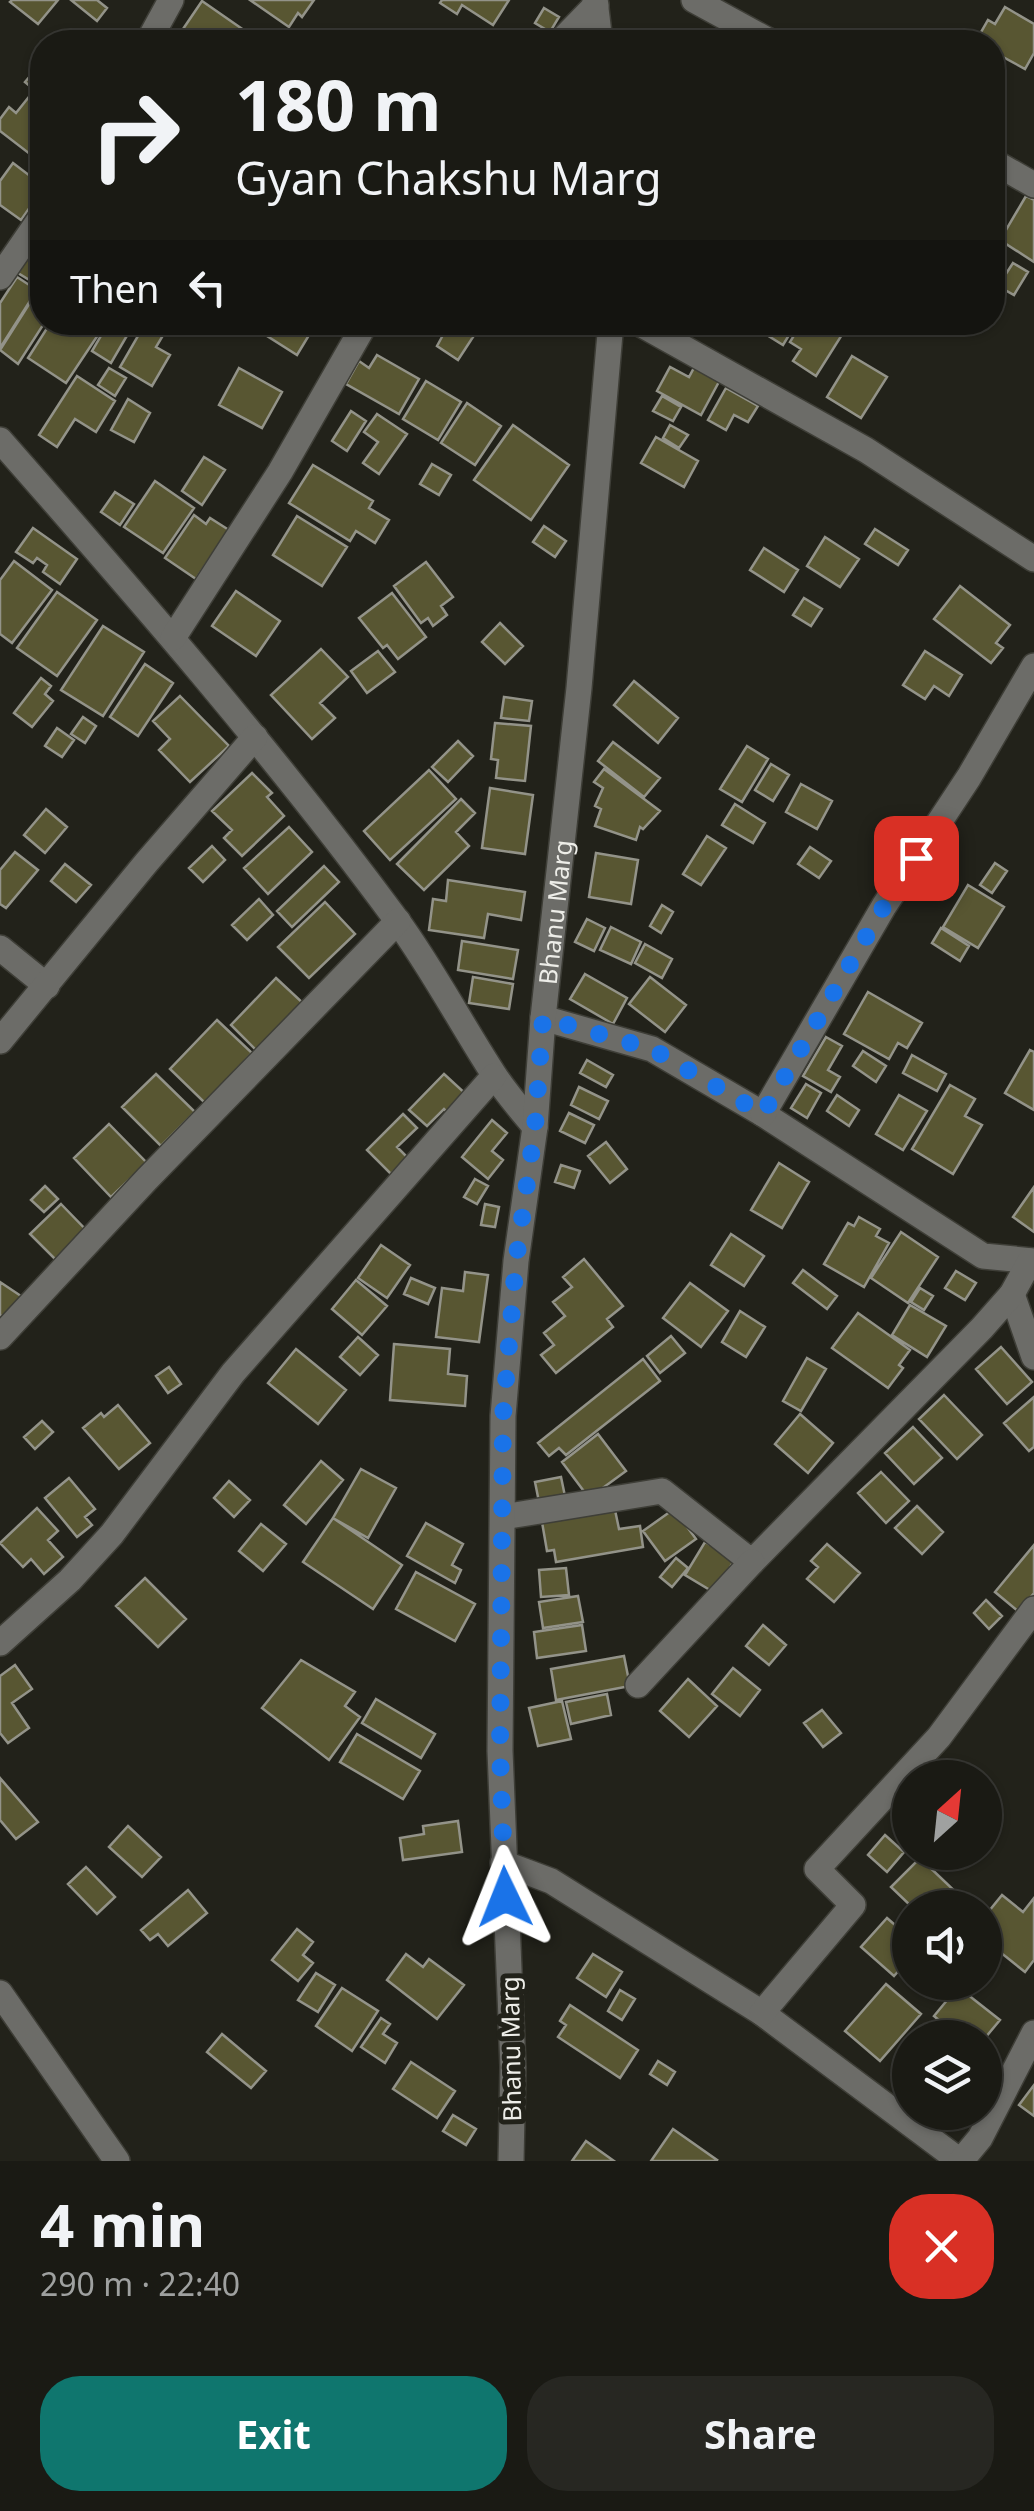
<!DOCTYPE html>
<meta charset="utf-8">
<style>
body{margin:0;font-family:"Noto Sans",sans-serif;background:#272722;color:#f1f3f6;height:100vh;display:flex;flex-direction:column;font-size:38px;white-space:nowrap}
*{box-sizing:border-box;margin:0}
p{font-size:32px;color:#9fa1a0}
.icon{flex:none;width:55px;height:55px;fill:none;stroke:currentColor;stroke-width:2;stroke-linecap:round;stroke-linejoin:round}
.map{position:relative;height:2161px;overflow:hidden}
.side{display:flex;flex-direction:column;background:#1a1a14;flex:1}
.side>*{flex:none}
.hud{position:absolute;left:30px;top:30px;width:975px;height:305px;border-radius:40px;box-shadow:0 2px 8px #0004,0 0 0 2px #383834;background:#1a1a14;color:#f1f3f6;overflow:hidden}
.needle{width:65px;rotate:27deg}
.buttons{position:absolute;left:892px;top:1760px;display:grid;gap:20px}
.buttons a{display:grid;place-items:center;width:110px;height:110px;border-radius:50%;background:#1a1a14;box-shadow:0 2px 8px #0004,0 0 0 2px #383834;font-size:50px}
.pin{position:absolute;display:grid;place-items:center;width:85px;height:85px;color:#fff;margin:-42px;border-radius:20px;box-shadow:0 5px 15px #0006}
.me{position:absolute;width:110px;margin:-55px;rotate:358deg;stroke-linejoin:round;filter:drop-shadow(0 0 8px #0008)}
.turn{display:flex;align-items:center;gap:35px;height:210px;padding:0 40px;font-size:45px}
.turn .icon{width:130px;height:130px;stroke-width:2.5}
.turn b{display:block;font-size:70px;line-height:85px}
.then{display:flex;align-items:center;height:95px;padding:0 40px;background:#0003;gap:20px;font-size:38px}
.round{display:grid;place-items:center;flex:none;width:105px;height:105px;border-radius:40px;background:#272722}
.headline{display:flex;align-items:center;justify-content:space-between;height:170px;padding:0 40px}
h1{font-size:60px;font-weight:700;line-height:75px}
.button{display:flex;gap:20px;margin-top:auto;padding:20px 40px}
.button a{flex:1;height:115px;border-radius:40px;background:#0f766e;color:#fff;font-size:40px;font-weight:700;line-height:115px;text-align:center}
.button a+a{background:#272722;color:#f1f3f6}
.map>svg:first-child{display:block}
.building{fill:#585632;stroke:#939389;stroke-width:2.5}
.lines{fill:none;stroke-linecap:round;stroke-linejoin:round}
.street-casing{stroke:#3e3e37;stroke-width:28}
.street{stroke:#6c6c68;stroke-width:25}
.route{stroke:#1a73e8;stroke-width:18;stroke-dasharray:0 32.4}
.labels{text-anchor:middle;dominant-baseline:central;stroke-width:10;stroke-linejoin:round;paint-order:stroke}
.street-label{font-size:25px;fill:#edede8;stroke:#22221a}
</style>
<div class="map">
<svg width="1034" height="2161" viewBox="0 0 1034 2161">
<rect width="100%" height="100%" fill="#22221a"/>
<path class="building" d="M12,0H58L38,24L10,2Z
M71,0H97L107,8L97,21Z
M250,0H314L302,17L298,13L289,27Z
M442,0H509L493,25L462,5L457,14L440,3Z
M202,1L261,42H196L181,32Z
M1005,7L1034,24V53L1025,69L992,51V42L976,41L988,20L995,24Z
M544,8L559,17L550,32L535,23Z
M42,62V96L25,82Z
M28,98L42,109L38,113L42,116V156L39,161L0,131V119L9,107L16,113Z
M13,163L42,185V190L21,220L0,205V181Z
M1026,196L1034,200V262L1000,240Z
M42,233V273L36,284L18,273Z
M1013,263L1028,272L1014,295L998,286Z
M17,277L37,290L0,348V303Z
M38,290L42,292L45,322L18,364L0,350Z
M51,322H99L104,326L66,383L28,358Z
M109,322H135L111,363L92,351Z
M146,322H171L156,347L170,355L152,386L120,367Z
M245,322H317L297,355Z
M423,322H453L473,337L458,360L437,346L443,335Z
M746,322H797L783,345Z
M802,322H850L816,376L793,361L801,349L790,342Z
M377,355L419,379L399,414L346,384L359,361L369,368Z
M852,356L887,377L861,418L827,397Z
M696,364L721,378L701,415L657,391L670,367L689,377Z
M109,368L126,378L115,396L98,385Z
M239,368L282,392L262,428L219,405Z
M77,376L115,401L96,432L75,419L57,447L39,435Z
M426,381L461,402L438,440L403,419Z
M726,388L758,406L748,422L734,415L726,430L708,420Z
M662,396L681,407L673,421L653,411Z
M128,399L150,413L134,442L111,430Z
M467,403L501,426L475,465L441,443Z
M351,411L366,421L347,451L332,441Z
M377,414L407,434L379,474L363,463L378,442L364,432Z
M513,425L569,465L531,520L474,480Z
M670,425L688,435L679,448L663,438Z
M656,437L698,461L684,487L641,463Z
M204,457L225,470L202,505L182,491Z
M432,464L451,475L439,495L420,484Z
M313,465L373,501L369,508L389,520L375,543L356,531L350,541L289,503Z
M155,481L194,508L163,553L124,527Z
M115,492L134,504L120,525L101,512Z
M194,515L206,524L210,518L229,530L196,579L165,558Z
M297,516L347,547L322,586L273,555Z
M544,526L566,541L555,557L533,542Z
M33,528L77,559L60,584L43,572L47,565L37,558L33,563L16,552Z
M875,529L908,550L898,565L865,544Z
M825,537L859,559L840,587L807,566Z
M764,548L798,570L784,592L750,570Z
M14,561L52,590L12,643L0,634V580Z
M426,562L453,597L441,606L447,615L433,626L428,618L421,623L394,586Z
M960,586L1010,625L996,643L1003,648L991,663L934,619Z
M236,591L280,621L256,656L212,626Z
M57,592L97,620L57,676L17,648Z
M392,593L426,637L398,659L387,645L383,648L359,618Z
M804,598L822,609L811,626L793,615Z
M500,623L523,646L505,664L482,642Z
M103,626L144,652L103,716L61,690Z
M321,649L348,677L320,703L335,718L312,739L271,695Z
M378,651L395,672L367,693L351,671Z
M925,651L962,675L949,696L934,686L925,699L903,685Z
M145,664L173,683L138,736L110,717Z
M41,678L51,686L45,694L53,701L32,727L14,713Z
M634,681L678,718L658,743L614,705Z
M180,696L229,746L190,782L159,750L170,739L153,721Z
M504,697L532,701L529,721L501,718Z
M83,717L96,726L85,743L71,734Z
M495,723L531,726L525,781L496,778L498,760L491,759Z
M57,728L74,740L62,757L45,746Z
M458,741L473,756L448,782L432,767Z
M613,742L660,778L644,797L598,761Z
M747,746L768,759L742,802L720,789Z
M771,764L789,775L773,801L755,790Z
M604,769L660,811L643,829L640,827L636,840L595,826L601,809L595,806L603,788L594,782Z
M429,770L456,799L390,860L364,831Z
M252,773L272,793L267,797L284,816L242,856L224,838L232,830L212,811Z
M801,784L832,801L817,829L786,812Z
M490,788L533,795L525,854L482,848Z
M461,799L475,813L456,832L469,846L424,890L397,864Z
M735,804L765,823L753,843L722,825Z
M46,809L67,827L45,853L24,835Z
M289,827L312,852L268,894L244,868Z
M707,836L726,848L701,885L683,874Z
M212,846L225,860L203,882L189,868Z
M810,847L831,861L819,878L798,864Z
M15,852L38,870L6,908L0,904V870Z
M596,853L638,860L631,904L589,897Z
M995,863L1007,871L992,893L980,885Z
M65,864L91,885L76,902L51,881Z
M324,866L339,882L292,927L277,911Z
M448,880L525,892L521,920L488,914L484,938L429,930L433,899L446,901Z
M968,885L1004,907L978,948L943,927Z
M259,899L273,915L247,940L232,925Z
M325,902L355,934L309,978L278,947Z
M662,905L673,912L661,933L650,926Z
M587,919L605,928L594,951L575,942Z
M611,927L641,942L631,964L600,950Z
M941,928L969,946L960,961L932,943Z
M462,941L518,950L513,979L458,970Z
M645,944L672,959L662,978L635,963Z
M585,974L627,998L613,1024L570,999Z
M473,977L513,984L509,1009L469,1003Z
M650,977L686,1005L665,1032L629,1004Z
M276,978L305,1005L258,1052L231,1025Z
M868,992L922,1023L907,1048L898,1043L889,1059L844,1034Z
M217,1020L252,1053L205,1103L170,1069Z
M826,1037L842,1046L828,1070L840,1077L831,1092L803,1076Z
M1030,1050L1034,1052V1110L1005,1093Z
M863,1051L886,1066L876,1082L853,1066Z
M912,1055L946,1074L937,1091L903,1073Z
M587,1060L613,1075L606,1087L580,1073Z
M156,1074L195,1112L161,1146L122,1107Z
M444,1074L468,1096L450,1115L444,1109L427,1126L409,1110Z
M806,1084L821,1093L807,1118L791,1108Z
M950,1085L975,1099L965,1116L982,1125L953,1174L912,1149Z
M579,1087L608,1101L599,1119L571,1105Z
M837,1095L859,1110L849,1126L827,1111Z
M899,1095L927,1111L903,1150L876,1134Z
M569,1113L594,1125L585,1143L560,1131Z
M403,1114L417,1128L397,1147L408,1158L391,1174L367,1150Z
M492,1120L507,1133L492,1151L503,1160L488,1179L462,1157Z
M109,1124L147,1163L111,1197L74,1158Z
M606,1142L627,1169L610,1183L588,1156Z
M779,1163L809,1182L782,1228L751,1210Z
M561,1165L580,1171L574,1188L555,1182Z
M475,1179L488,1186L477,1204L464,1197Z
M45,1186L58,1199L44,1212L31,1200Z
M1034,1187V1232L1013,1217Z
M61,1204L90,1234L59,1263L30,1234Z
M485,1204L499,1207L495,1227L481,1225Z
M859,1217L880,1229L876,1236L889,1243L864,1287L824,1264L848,1223L854,1226Z
M901,1232L938,1257L908,1303L871,1278Z
M731,1234L764,1256L744,1286L711,1265Z
M381,1245L410,1265L387,1298L358,1278Z
M584,1259L623,1306L607,1319L613,1327L556,1373L541,1355L554,1345L544,1333L565,1316L553,1302L572,1287L563,1277Z
M803,1270L837,1296L827,1309L793,1283Z
M956,1271L976,1283L965,1300L945,1288Z
M465,1272L488,1275L479,1342L436,1337L442,1288L463,1291Z
M411,1278L435,1288L428,1304L404,1294Z
M356,1280L387,1306L362,1335L332,1309Z
M0,1282L21,1296L6,1318L0,1315Z
M690,1283L728,1311L701,1347L663,1318Z
M920,1288L933,1296L924,1310L911,1302Z
M910,1305L946,1326L927,1357L892,1335Z
M740,1311L765,1327L746,1357L722,1342Z
M858,1313L910,1350L899,1365L903,1368L888,1388L832,1348Z
M671,1336L685,1353L660,1373L647,1356Z
M358,1337L378,1355L360,1375L340,1357Z
M394,1344L450,1349L448,1374L467,1376L465,1406L390,1400Z
M1001,1347L1032,1382L1007,1404L976,1369Z
M296,1349L346,1390L318,1424L268,1383Z
M807,1358L826,1369L801,1411L783,1401Z
M643,1359L660,1381L566,1455L559,1448L549,1456L538,1443Z
M169,1367L181,1384L168,1393L156,1376Z
M944,1395L982,1435L957,1459L919,1419Z
M1034,1397V1447L1029,1451L1004,1423Z
M118,1405L150,1443L119,1469L83,1428L101,1413L104,1417Z
M800,1414L833,1443L808,1473L775,1444Z
M42,1421L53,1432L35,1449L24,1437Z
M913,1427L942,1458L914,1484L885,1453Z
M598,1434L626,1471L589,1498L562,1462Z
M321,1461L343,1480L306,1524L284,1505Z
M361,1469L396,1488L368,1538L333,1518Z
M881,1472L909,1501L886,1523L858,1493Z
M561,1477L566,1501L540,1507L535,1482Z
M69,1478L95,1509L85,1517L92,1525L77,1537L45,1498Z
M229,1481L250,1500L234,1517L214,1498Z
M917,1506L943,1532L922,1554L895,1528Z
M37,1508L58,1531L48,1540L63,1557L44,1574L31,1559L23,1567L0,1543Z
M674,1509L696,1539L665,1561L643,1531Z
M615,1510L619,1529L640,1526L643,1547L556,1562L554,1550L547,1551L542,1522Z
M333,1518L402,1565L373,1609L303,1562Z
M426,1523L463,1544L452,1565L461,1570L455,1583L407,1556Z
M261,1524L286,1544L263,1571L239,1551Z
M705,1542L735,1559L715,1593L685,1575Z
M827,1544L860,1573L834,1602L807,1579L818,1567L811,1561Z
M1034,1545V1593L1019,1612L995,1592Z
M676,1558L688,1568L672,1587L660,1577Z
M566,1568L569,1595L541,1597L539,1570Z
M416,1572L475,1604L455,1641L396,1609Z
M145,1578L186,1619L158,1647L116,1606Z
M578,1596L583,1622L543,1628L539,1602Z
M986,1600L1002,1616L989,1629L974,1613Z
M582,1625L586,1651L537,1658L534,1632Z
M763,1625L786,1645L769,1665L746,1646Z
M624,1656L630,1686L556,1700L551,1669Z
M301,1660L355,1692L345,1706L360,1717L329,1760L262,1708Z
M15,1665L32,1689L12,1703L29,1728L8,1743L0,1733V1676Z
M733,1668L760,1690L740,1716L712,1694Z
M688,1679L717,1706L689,1737L660,1711Z
M607,1694L611,1715L571,1724L566,1702Z
M376,1699L435,1734L421,1758L362,1723Z
M562,1701L571,1739L538,1746L529,1708Z
M822,1710L841,1733L823,1747L804,1723Z
M357,1734L420,1771L403,1799L340,1762Z
M0,1778L38,1822L16,1839L0,1820Z
M458,1821L462,1852L403,1860L400,1838L424,1834L423,1826Z
M128,1826L161,1857L142,1877L109,1847Z
M885,1835L904,1852L887,1872L868,1855Z
M920,1858L962,1898L953,1908H913L891,1887Z
M86,1867L115,1897L97,1914L68,1884Z
M188,1890L207,1913L168,1946L158,1934L150,1940L141,1930Z
M1002,1895L1023,1912L1034,1898V1960L1025,1972L985,1940V1916Z
M887,1918L910,1938V1958L894,1976L861,1947Z
M297,1929L313,1942L303,1955L313,1963L298,1981L272,1960Z
M406,1954L423,1967L429,1959L464,1985L437,2019L387,1980Z
M593,1954L622,1972L606,1997L577,1978Z
M316,1973L335,1985L318,2012L298,2000Z
M886,1984L921,2014L880,2061L845,2031Z
M958,1987L1000,2020L985,2038H960L934,2016Z
M342,1988L378,2011L352,2051L316,2026Z
M620,1990L635,1999L622,2020L608,2011Z
M570,2005L638,2050L620,2078L558,2037L566,2025L560,2021Z
M381,2018L390,2024L383,2034L397,2043L385,2063L361,2047Z
M222,2034L266,2071L251,2088L207,2052Z
M658,2061L675,2072L667,2085L650,2074Z
M411,2062L455,2091L437,2118L393,2089Z
M1034,2085V2116L1019,2105Z
M453,2115L476,2129L466,2145L443,2131Z
M673,2129L717,2160L716,2161H651Z
M586,2141L614,2161H572Z"/>
<g class="lines">
<g class="street-casing">
<g id="street">
<path d="M595,0L600,42"/>
<path d="M694,0L771,42"/>
<path d="M148,42L171,0"/>
<path d="M560,42L596,5"/>
<path d="M992,161L1034,185"/>
<path d="M0,277L42,216"/>
<path d="M637,322L866,450L1034,559"/>
<path d="M0,440C137,596 273,752 396,919C432,968 460,1022 493,1073C505,1092 521,1110 535,1127"/>
<path d="M173,638L280,472L366,322"/>
<path d="M0,948L47,986"/>
<path d="M543,1018L652,1049L763,1114L983,1256L1034,1261"/>
<path d="M0,1041L146,863L255,737"/>
<path d="M763,1114L884,906L969,777L1034,666"/>
<path d="M1012,1294L1034,1357"/>
<path d="M0,1337L147,1179L398,921"/>
<path d="M503,1517L662,1491L752,1562L982,1328L1012,1294L1030,1261"/>
<path d="M0,1643L70,1580L112,1534L233,1373L494,1076"/>
<path d="M638,1685L752,1562"/>
<path d="M503,1863L551,1881L762,2013L960,2161"/>
<path d="M0,1993L117,2161"/>
<path d="M762,2013L853,1905L817,1869L939,1737L1034,1609"/>
<path id="s1" d="M511,2161L513,2067L500,1751L503,1416L516,1261L535,1127L543,1018L579,688L611,322"/>
<path d="M961,2161L980,2138L1034,2033"/>
</g>
</g>
<use href="#street" class="street"/>
</g>
<g class="lines">
<path class="route" d="M505,1897L500,1751L503,1416L516,1261L535,1127L543,1018L652,1049L763,1114L884,906L916,858"/>
</g>
<g class="labels">
<g class="street-label">
<text stroke="none"><textPath href="#s1" startOffset="1252">Bhanu Marg</textPath></text>
<text transform="translate(510 2049) rotate(-91)">Bhanu Marg</text>
</g>
</g>
</svg>
<div class="buttons">
<a><svg class="needle" viewBox="-14 -14 28 28"><path d="M0-13l5 13h-10z" fill="#e53935"/><path d="M0 13l5-13h-10z" fill="#9fa1a0"/></svg></a>
<a><svg class="icon" aria-label="sound" viewBox="0 0 24 24"><path d="M4 9h4l5-4v14l-5-4H4zM17 9q2 3 0 6"/></svg></a>
<a><svg class="icon" aria-label="layers" viewBox="0 0 24 24"><path d="M12 4l9 5-9 5-9-5zM3 14l9 5 9-5"/></svg></a>
</div>
<div class="pin" style="left:916px;top:858px;background:#d93025"><svg class="icon" aria-label="arrive" viewBox="0 0 24 24"><path d="M6 21V4h12l-3 4 3 4H6"/></svg></div>
<svg class="me" style="left:505px;top:1897px" viewBox="-20 -20 40 40"><path d="M0-17L14 15 0 8-14 15z" fill="#1a73e8" stroke="#fff" stroke-width="4"/></svg>
<div class="hud">
<div class="turn"><svg class="icon" aria-label="right" viewBox="0 0 24 24"><path d="M7 20v-9h11M14 6l5 5-5 5"/></svg><div><b>180 m</b>Gyan Chakshu Marg</div></div>
<div class="then">Then<svg class="icon" aria-label="left" viewBox="0 0 24 24"><path d="M17 20v-9H6M10 6l-5 5 5 5"/></svg></div>
</div>
</div>
<section class="side">
<div class="headline"><div><h1>4 min</h1><p>290 m · 22:40</p></div><a class="round" style="background:#d93025;color:#fff"><svg class="icon" aria-label="close" viewBox="0 0 24 24"><path d="M6 6l12 12M18 6L6 18"/></svg></a></div>
<div class="button"><a>Exit</a><a>Share</a></div>
</section>
